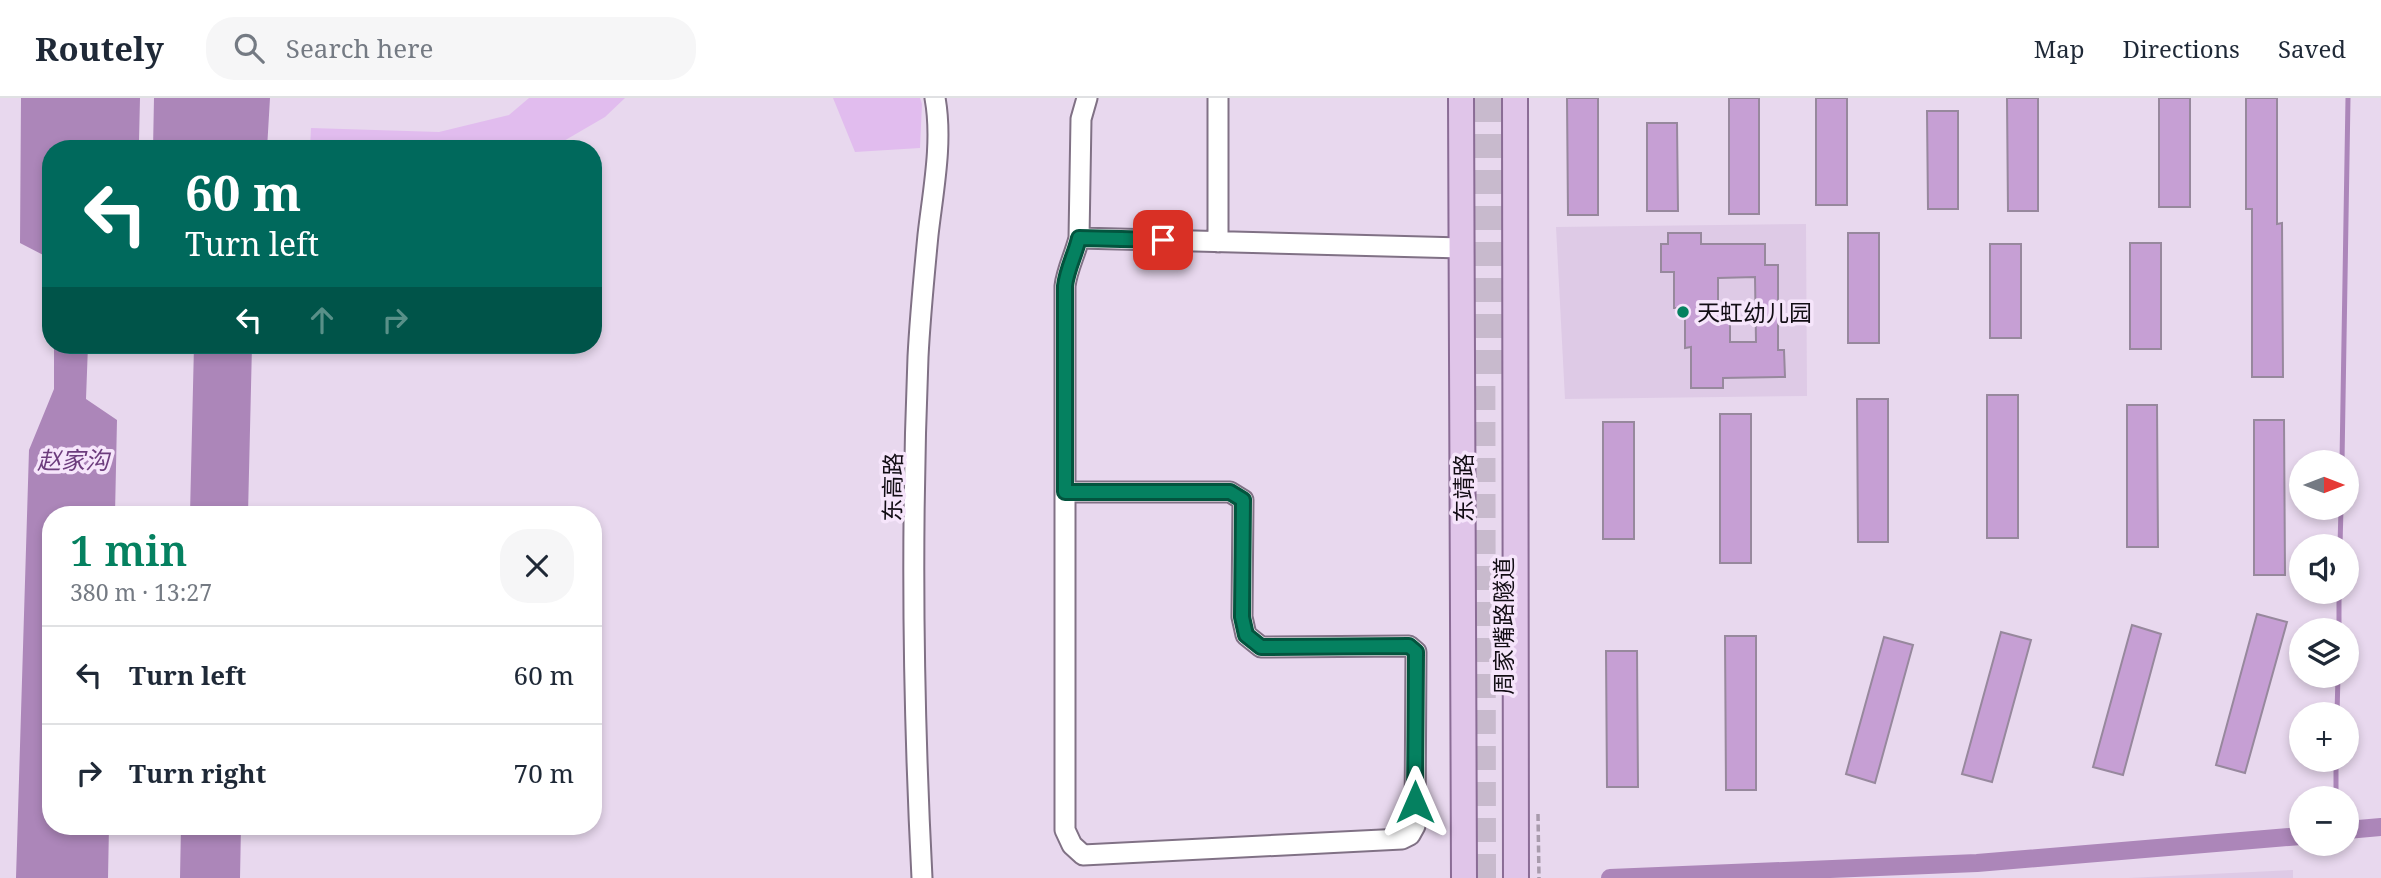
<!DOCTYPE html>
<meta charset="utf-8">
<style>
body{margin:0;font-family:"Noto Serif","Noto Sans SC",serif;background:#f6f6f7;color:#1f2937;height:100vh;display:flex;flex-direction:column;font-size:26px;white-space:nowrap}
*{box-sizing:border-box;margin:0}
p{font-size:23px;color:#747a83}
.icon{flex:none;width:38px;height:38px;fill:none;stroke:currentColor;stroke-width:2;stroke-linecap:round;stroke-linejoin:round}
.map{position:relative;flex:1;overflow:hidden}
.side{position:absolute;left:42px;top:408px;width:560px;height:329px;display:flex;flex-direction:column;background:#fff;border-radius:28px;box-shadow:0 4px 10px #0003}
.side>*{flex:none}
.top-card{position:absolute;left:42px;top:42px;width:560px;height:214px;border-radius:28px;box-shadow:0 4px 10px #0003;background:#00695c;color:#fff;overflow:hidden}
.needle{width:46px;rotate:90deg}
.controls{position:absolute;left:2289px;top:352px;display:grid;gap:14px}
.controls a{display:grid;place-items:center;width:70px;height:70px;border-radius:50%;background:#fff;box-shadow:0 4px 10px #0003;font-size:35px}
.pin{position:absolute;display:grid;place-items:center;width:60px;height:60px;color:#fff;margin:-30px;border-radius:14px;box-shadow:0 4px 10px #0006}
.me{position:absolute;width:77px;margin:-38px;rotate:0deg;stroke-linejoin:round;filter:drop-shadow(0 0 5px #0008)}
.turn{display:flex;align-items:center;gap:24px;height:147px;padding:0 28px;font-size:32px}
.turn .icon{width:91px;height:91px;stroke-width:2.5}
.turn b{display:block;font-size:49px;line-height:60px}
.lanes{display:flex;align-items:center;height:66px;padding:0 28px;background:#0003;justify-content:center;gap:35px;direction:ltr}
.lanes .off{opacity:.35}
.round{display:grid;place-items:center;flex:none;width:74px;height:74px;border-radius:28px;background:#f6f6f7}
.summary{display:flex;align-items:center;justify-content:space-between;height:119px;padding:0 28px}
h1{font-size:42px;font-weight:600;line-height:52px;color:#058160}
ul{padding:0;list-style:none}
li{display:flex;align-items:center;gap:21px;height:98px;padding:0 28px;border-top:2px solid #e0e1e3}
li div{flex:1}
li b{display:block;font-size:26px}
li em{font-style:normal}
header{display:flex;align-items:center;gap:42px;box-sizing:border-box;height:98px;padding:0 35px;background:#fff;border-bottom:2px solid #e0e1e3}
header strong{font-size:33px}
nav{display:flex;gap:38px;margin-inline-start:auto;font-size:24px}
.search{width:490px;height:63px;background:#f6f6f7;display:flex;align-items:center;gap:18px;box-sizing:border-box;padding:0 24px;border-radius:28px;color:#747a83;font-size:26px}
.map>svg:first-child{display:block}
.built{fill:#decae6}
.green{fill:#e1bcee}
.water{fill:#ac86b9}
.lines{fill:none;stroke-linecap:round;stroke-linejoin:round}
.stream{stroke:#ac86b9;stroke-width:5}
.canal{stroke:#ac86b9;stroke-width:18}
.building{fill:#c69fd4;stroke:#97889d;stroke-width:2;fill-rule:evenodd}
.major-tunnel{stroke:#c8bacd;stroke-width:24;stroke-dasharray:24 12;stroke-linecap:butt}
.minor-casing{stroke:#807185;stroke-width:23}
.major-casing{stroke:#8a6c95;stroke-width:28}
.path{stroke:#a89bac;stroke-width:3.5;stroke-dasharray:7 3.5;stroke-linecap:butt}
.minor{stroke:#fff;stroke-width:19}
.major{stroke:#e0c5e9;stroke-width:24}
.route-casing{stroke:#03543e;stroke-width:18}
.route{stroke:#058160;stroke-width:12}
.poi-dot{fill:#058160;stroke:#f6e5fb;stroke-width:2.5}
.labels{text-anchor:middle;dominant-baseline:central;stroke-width:7;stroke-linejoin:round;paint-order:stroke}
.poi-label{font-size:23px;fill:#120d14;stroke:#f6e5fb;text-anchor:start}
.street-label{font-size:23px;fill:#120d14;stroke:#f6e5fb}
.water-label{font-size:24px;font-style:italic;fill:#6d3c7d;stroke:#f6e5fb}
</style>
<header>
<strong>Routely</strong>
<div class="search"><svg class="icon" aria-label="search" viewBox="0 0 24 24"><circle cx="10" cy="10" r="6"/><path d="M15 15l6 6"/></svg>Search here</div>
<nav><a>Map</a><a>Directions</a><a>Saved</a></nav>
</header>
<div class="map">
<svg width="2381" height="780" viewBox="0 0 2381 780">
<rect width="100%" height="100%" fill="#e8d8ee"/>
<path class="built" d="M1806,126L1807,298L1565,301L1556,129Z
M2293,772V780H2128Z"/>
<path class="green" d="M529,0H625L605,19L550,51H310L311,30L439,34L509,17Z
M833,0H920L922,6L920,50L855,54Z"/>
<path class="water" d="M21,0H140L139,43L132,51H51V161L20,145Z
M154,0H270L267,51H153Z
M54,247H88L86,301L117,322L115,416H51V728H109L108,780H16L29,352L54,291Z
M194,247H252L248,416H190Z
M181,728H241L240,780H180Z"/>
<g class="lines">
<path class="stream" d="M2342,364L2348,0
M2340,448L2341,410
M2339,532V494
M2337,616L2338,578
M2336,700V662"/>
<path class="canal" d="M2347,732L2381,729
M1610,780L1977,765L2301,738"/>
</g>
<path class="building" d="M1567,0H1598V117H1568Z
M1729,0H1759V116H1729Z
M1816,0H1847V107H1816Z
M2007,0H2038V113H2008Z
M2159,0H2190V109H2159Z
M2246,0H2277V126L2282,125L2283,279H2252V111H2246Z
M1927,13H1958V111H1928Z
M1647,25H1677L1678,113H1647Z
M1668,135H1701V146H1765V167H1778V252H1784L1785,279L1723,280V290H1691V249L1685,250V210H1674V174H1661V146H1668ZM1755,179L1756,244H1730V207H1718V180Z
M1848,135H1879V245H1848Z
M2130,145H2161V251H2130Z
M1990,146H2021V240H1990Z
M1987,297H2018V440H1987Z
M1857,301H1888V444H1858Z
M2127,307H2157L2158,449H2127Z
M1720,316H1751V465H1720Z
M2254,322H2284L2285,477H2254Z
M1603,324H1634V441H1603Z
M2257,516L2287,524L2245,675L2216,667Z
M2132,527L2161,536L2123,677L2093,669Z
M2001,534L2031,542L1992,684L1962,676Z
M1725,538H1756V692H1726Z
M1884,539L1913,547L1875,685L1846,676Z
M1606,553H1637L1638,689H1607Z"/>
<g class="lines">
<path class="major-tunnel" d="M1483,0L1484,780
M1501,276L1503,0"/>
<g class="minor-casing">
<path id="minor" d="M1218,0V144
M1079,140L1462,150
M1065,394H1230L1243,402L1242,519L1246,537L1261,549L1409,548L1416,554L1415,728L1410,737L1402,741L1083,757L1072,747L1065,732V188C1067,171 1075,157 1079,140L1081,21L1087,0
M922,780C913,607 911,433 918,259C920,219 924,178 928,137C933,93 943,44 935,0"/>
</g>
<g class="major-casing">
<path id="major" d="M1461,0L1464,780
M1515,0L1516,780"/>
</g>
<path class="path" d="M1538,716L1539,780"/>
<use href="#minor" class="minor"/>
<use href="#major" class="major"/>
</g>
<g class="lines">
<g class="route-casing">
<path id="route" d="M1163,142L1079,140C1075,157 1067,171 1065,188V394H1230L1243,402L1242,519L1246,537L1261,549L1409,548L1416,554L1415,704"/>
</g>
<use href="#route" class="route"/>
</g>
<circle class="poi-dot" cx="1683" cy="214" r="7"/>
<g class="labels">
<g class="poi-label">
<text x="1697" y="214">天虹幼儿园</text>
</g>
<g class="street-label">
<text transform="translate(892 389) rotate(-89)">东高路</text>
<text transform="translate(1463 390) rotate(-90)">东靖路</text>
<text transform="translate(1503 528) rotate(-90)">周家嘴路隧道</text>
</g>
<g class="water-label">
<text x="73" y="361">赵家沟</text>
</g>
</g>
</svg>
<div class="controls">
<a><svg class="needle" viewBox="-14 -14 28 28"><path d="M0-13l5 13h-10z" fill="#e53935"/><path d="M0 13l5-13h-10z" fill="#747a83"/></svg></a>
<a><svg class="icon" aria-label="sound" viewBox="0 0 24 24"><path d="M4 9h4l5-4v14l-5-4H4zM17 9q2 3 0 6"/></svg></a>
<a><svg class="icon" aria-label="layers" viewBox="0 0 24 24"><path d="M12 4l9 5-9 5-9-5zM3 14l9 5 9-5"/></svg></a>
<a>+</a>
<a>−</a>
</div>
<div class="pin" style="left:1163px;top:142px;background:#d93025"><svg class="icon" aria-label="arrive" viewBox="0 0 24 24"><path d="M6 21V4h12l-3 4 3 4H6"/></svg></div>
<svg class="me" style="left:1415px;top:704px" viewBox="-20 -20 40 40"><path d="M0-17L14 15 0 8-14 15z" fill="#058160" stroke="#fff" stroke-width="4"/></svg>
<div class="top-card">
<div class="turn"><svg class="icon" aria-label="left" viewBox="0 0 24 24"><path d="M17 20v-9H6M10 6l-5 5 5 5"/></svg><div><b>60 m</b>Turn left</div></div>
<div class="lanes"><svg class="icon" aria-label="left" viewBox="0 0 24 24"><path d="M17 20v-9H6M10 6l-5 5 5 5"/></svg><svg class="icon off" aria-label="ahead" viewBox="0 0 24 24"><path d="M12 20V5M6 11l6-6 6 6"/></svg><svg class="icon off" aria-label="right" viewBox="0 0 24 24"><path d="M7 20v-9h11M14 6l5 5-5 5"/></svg></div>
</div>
<section class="side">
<div class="summary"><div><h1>1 min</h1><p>380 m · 13:27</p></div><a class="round"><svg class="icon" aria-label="close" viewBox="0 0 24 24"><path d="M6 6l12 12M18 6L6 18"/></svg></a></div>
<ul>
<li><svg class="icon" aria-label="left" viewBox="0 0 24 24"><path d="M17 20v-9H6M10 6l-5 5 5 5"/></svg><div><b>Turn left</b></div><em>60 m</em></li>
<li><svg class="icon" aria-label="right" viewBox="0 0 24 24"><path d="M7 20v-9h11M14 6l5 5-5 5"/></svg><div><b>Turn right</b></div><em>70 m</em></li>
</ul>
</section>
</div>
